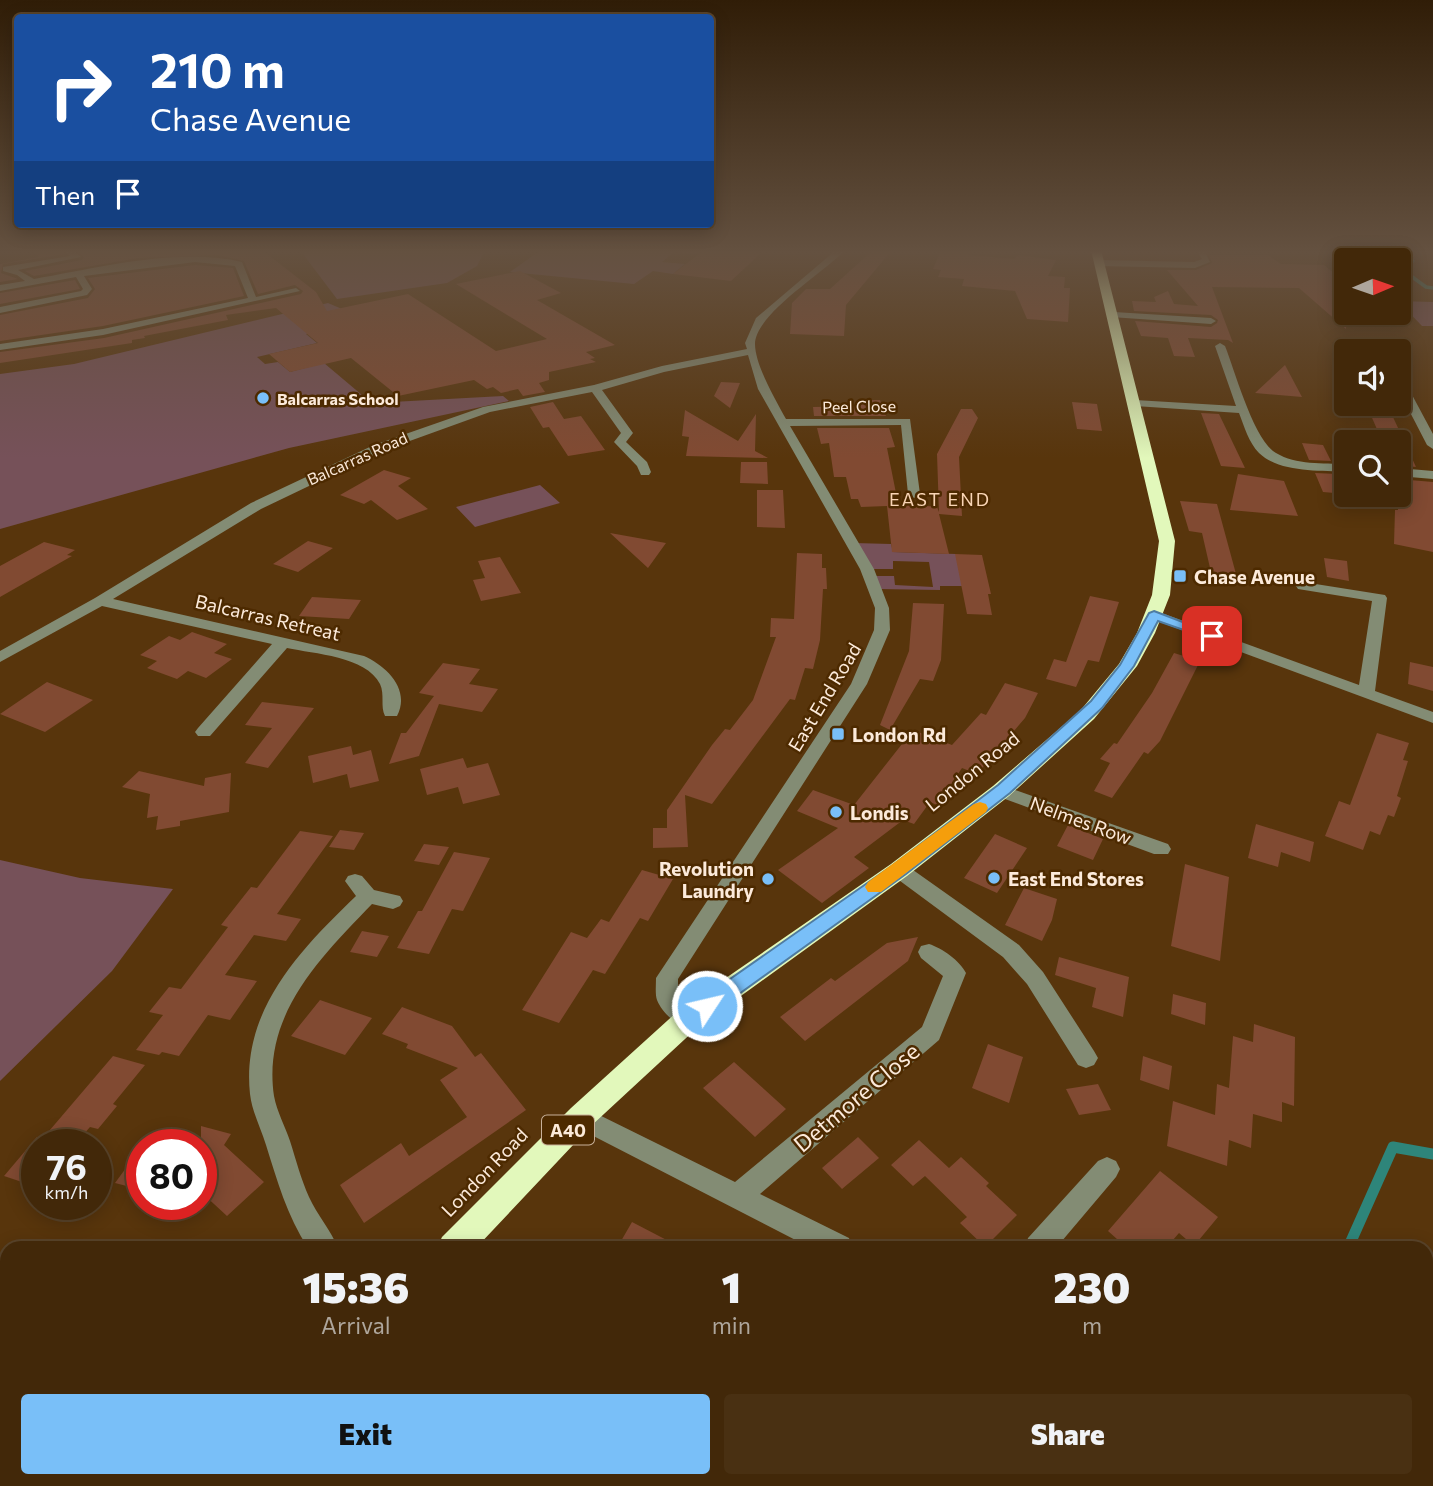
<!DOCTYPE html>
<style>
body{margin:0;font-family:Commissioner,sans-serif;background:#493012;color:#f1f3f6;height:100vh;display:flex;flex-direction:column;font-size:26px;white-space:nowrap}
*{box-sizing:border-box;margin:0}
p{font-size:23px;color:#aea69c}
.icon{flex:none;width:38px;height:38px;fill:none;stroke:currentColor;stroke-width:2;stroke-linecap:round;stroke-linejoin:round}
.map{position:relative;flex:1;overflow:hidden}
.details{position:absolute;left:0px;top:1241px;width:1433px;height:247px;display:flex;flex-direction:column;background:#422809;border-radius:21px 21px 0 0;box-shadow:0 4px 18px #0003,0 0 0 2px #5a442a}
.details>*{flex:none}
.hud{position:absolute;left:14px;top:14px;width:700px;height:214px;border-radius:7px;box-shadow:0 4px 18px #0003,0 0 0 2px #5a442a;background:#1a4fa0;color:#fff;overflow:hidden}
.needle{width:46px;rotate:88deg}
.tools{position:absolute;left:1334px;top:248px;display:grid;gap:14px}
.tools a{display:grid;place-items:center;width:77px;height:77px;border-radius:7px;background:#422809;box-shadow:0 4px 18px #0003,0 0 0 2px #5a442a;font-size:35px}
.speed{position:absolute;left:21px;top:1129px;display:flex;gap:14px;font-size:35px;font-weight:700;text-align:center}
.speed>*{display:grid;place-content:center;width:91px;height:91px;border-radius:50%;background:#422809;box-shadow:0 4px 18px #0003,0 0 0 2px #5a442a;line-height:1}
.speed small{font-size:18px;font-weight:400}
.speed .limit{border:10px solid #d22;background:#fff;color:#111}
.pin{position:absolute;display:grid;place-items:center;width:60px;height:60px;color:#fff;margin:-30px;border-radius:14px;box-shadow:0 4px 10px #0006}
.me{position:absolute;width:77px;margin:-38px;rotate:55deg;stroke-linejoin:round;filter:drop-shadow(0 0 5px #0008)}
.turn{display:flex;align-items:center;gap:24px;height:147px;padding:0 21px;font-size:32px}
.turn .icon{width:91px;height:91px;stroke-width:2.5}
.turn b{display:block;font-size:49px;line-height:60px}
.then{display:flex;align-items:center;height:66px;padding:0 21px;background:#0003;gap:14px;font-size:26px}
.eta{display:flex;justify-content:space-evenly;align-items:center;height:119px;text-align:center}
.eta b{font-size:42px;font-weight:800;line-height:49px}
.action{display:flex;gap:14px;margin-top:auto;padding:14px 21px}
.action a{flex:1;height:80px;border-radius:7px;background:#79bff8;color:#111;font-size:28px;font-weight:800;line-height:80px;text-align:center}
.action a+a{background:#493012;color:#f1f3f6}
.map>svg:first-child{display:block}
.green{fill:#765159}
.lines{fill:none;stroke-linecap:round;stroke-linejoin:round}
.stream-far1{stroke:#2e857a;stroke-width:3.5}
.stream{stroke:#2e857a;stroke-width:11}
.building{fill:#814a32}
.minor{fill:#838c74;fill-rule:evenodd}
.highway{fill:#e2f8bb;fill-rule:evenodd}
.route{fill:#79bff8;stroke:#4f7ca1;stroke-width:2}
.slow{fill:#f59e0b}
.poi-dot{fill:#79bff8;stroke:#4d2a00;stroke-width:2.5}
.labels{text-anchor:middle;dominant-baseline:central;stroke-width:5;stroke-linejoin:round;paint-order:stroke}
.far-poi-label{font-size:16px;font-weight:bold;fill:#fceada;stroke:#4d2a00;text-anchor:start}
.far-street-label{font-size:16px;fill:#fceada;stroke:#4d2a00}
.far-neighbourhood-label{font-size:18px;letter-spacing:2px;fill:#f9d5b5;stroke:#4d2a00}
.shield{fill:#4d2a00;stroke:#c8b099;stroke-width:2}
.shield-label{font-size:18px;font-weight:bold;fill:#fceada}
.poi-label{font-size:19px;font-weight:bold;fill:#fceada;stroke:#4d2a00;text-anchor:start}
.street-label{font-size:19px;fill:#fceada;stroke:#4d2a00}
.near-street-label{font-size:23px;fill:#fceada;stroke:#4d2a00}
</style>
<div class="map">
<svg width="1433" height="1486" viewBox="0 0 1433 1486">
<rect width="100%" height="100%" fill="#58350c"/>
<path class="green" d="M300,250H485L477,266L447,283L337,299Z
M541,250H701L695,254L674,252L662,262L685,264L673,274L653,271L634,284L510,272Z
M1398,301L1433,302V326H1422Z
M328,303L363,318L306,334L317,343L257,357L265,364L278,362L290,372L324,363L375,406L392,402L503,396L509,401L289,448L0,529V374L74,364Z
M540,485L560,503L475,527L456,507Z
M854,543L891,544L893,552L956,554L963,586H940V590L877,589L870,576H894L895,585L933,587L929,562L893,561V569H867Z
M0,860L80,878L173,889L112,971L0,1081Z"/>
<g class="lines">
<path class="stream-far1" d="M1404,250V256L1413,261L1400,268L1426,287L1433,288"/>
<path class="stream" d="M1348,1248L1393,1147L1433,1154
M1123,1486L1124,1480"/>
</g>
<path class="building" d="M33,250H62L65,254L3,264L1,273L18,279L0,282V264L39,257Z
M77,250H262L316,292L327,311L408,294L496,351L547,339L456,284L520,271L561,293L537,300L615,345L586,352L595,358L590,359L596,362L549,372V380L539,383L545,392L523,396L518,389L501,393L493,387L487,389L474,380L398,396L351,358L290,372L269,354L318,343L276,308L226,315L228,320L144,336L145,338L132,340V343L0,363V352L104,338L301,294L303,291L295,285L258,294L244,261L218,255L138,258L34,276L25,271L82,260L84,257Z
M704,250H735L761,253L731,281L673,274Z
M873,250H892L846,305L844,336L790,334L792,303L806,289H830Z
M941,250H972L969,255L1014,259L1018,255L1056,260L1048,276L1065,277L1064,288H1070L1068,322L1027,319L1015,291L962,286L964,279L938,277L941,270L933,269Z
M1209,255H1268L1281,264L1324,265L1346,283V329L1299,288L1212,287L1233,343L1228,340L1188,338L1195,357L1174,356L1168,338L1141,336L1135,321L1211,327L1217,323L1218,320L1211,315L1134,311L1132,301L1156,302L1154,297L1168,291L1174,304L1198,306L1167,270H1196L1212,263Z
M195,265L233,268L244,296L103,326L0,341V315L88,298L95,289L88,278Z
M75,280L80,289L0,304V293Z
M1285,365L1302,397L1255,393Z
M721,382L740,383L730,408L714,396Z
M857,400H880L886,416H814L813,407L859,406Z
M553,402L564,419L581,416L605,450L568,456L549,427L543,428L530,407Z
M1072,402L1097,404L1102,431L1077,429Z
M1366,404H1387L1416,467L1398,465V443H1383Z
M961,409H972L978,418L959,457L962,516L939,514L949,554L892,552L887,506L861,507L858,499H851L846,477H834L829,443L821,444L817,428H889L895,447L887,448L898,503L937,507L939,512L937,454Z
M685,410L738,441L756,414L755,451L768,458L686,456L689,437L682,436Z
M1201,413L1219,414L1245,468L1221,466Z
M1302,443L1323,445L1331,461L1309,460Z
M741,462H767L768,484L740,483Z
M384,470L411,478L398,486L428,509L397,520L371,500L364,504L340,495Z
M1315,473L1338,474L1346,494L1323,492Z
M1238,474L1284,481L1298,516L1230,510Z
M1398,479L1433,482V552L1394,544L1395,510H1398Z
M757,490H783L785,528L757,527Z
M1180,501L1217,504L1239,585L1213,581L1202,533L1189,531Z
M610,533L666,543L648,568Z
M308,541L333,548L298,572L273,564Z
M44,542L75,550L67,555L72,556L0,597V566Z
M797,553L822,554V568H826L827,589H823L820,640L813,669L805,668L795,700L790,699L712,804L685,795L688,847L653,848V828H667V810L712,745L725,729L730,730L753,700L776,637H770L771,618L794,619Z
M955,554L982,555L991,594H988L992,615L967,614Z
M500,557L521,593L481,601L473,580L485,578L478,561Z
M1324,558L1347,561L1349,581L1327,577Z
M1090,596L1119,602L1099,662L1088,660L1076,687L1046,679L1054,659L1066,662Z
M312,597L361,600L349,619L299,616Z
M913,603L944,604L941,660L933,681L920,679L890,730L880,725L909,651Z
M192,632L227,644L214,653L232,659L206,678L188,671L177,679L147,668L157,661L140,655L169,636L180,640Z
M1174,653L1200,661L1160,741L1148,754L1144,752L1112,798L1094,791L1110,763L1100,759L1114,743L1117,744L1152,693Z
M1410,662L1433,667V691L1408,684Z
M443,663L480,669L469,684L498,689L482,712L439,704L419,756L389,764L401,733H406L434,696L419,693Z
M47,682L93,700L45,732L0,714Z
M1005,683L1038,693L1025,718L977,774L962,768L937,805L930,802L914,824L903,820L854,857L869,868L822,903L778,870L838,828L797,811L813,790L854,805L913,730L952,745L981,713L986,715Z
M262,702L314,708L268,768L245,763L272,728L245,725Z
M1377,733L1409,743L1403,760L1408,761L1397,796L1401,798L1394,817L1388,815L1380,835L1370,831L1363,850L1325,836L1339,801L1350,805Z
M351,746L353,755L371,750L379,781L350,788L347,774L313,783L308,756Z
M463,758L467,768L488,763L500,795L463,804L458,787L427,795L420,769Z
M139,771L204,786L205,778L231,773L229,812L180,821V826L156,830L158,816L147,818L150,794L122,787Z
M1256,824L1314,842L1310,862L1281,852L1278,867L1248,858Z
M1068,825L1103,839L1093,860L1057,846Z
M340,830L364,833L354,850L329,847Z
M300,831L333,836L277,914L301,919L286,941L254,935L225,975L257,981L230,1020L208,1015L179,1056L162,1052L159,1055L136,1050L163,1015L149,1012L169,987L181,989L228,927L221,925L251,887L257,888Z
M995,834L1027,848L997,893L964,878Z
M424,844L449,847L439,865L414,861Z
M454,852L490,858L463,911L452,909L429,954L397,948L418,911H422Z
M1185,864L1229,877L1220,961L1171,946Z
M642,870L673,879L648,921L640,918L605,974L593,970L559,1023L522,1010L571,932L587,938L601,919L609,922Z
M1024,888L1057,899L1052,920L1042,941L1005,925Z
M362,931L389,936L377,957L350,952Z
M918,937L908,961L805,1041L780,1017L831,978L835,981L887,943Z
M1059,957L1129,977L1123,1017L1092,1007L1096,988L1055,975Z
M1173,994L1206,1003L1205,1025L1171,1014Z
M320,1000L372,1018L345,1055L291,1036Z
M402,1007L452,1026L475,1057L481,1053L526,1110L364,1223L340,1185L401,1143L409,1156L467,1117L440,1080L458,1068L406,1048L408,1044L382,1034Z
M1254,1024L1295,1037L1294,1106L1282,1102V1122L1253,1114L1251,1148L1229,1140L1227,1166L1167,1146L1173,1101L1215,1115L1217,1084L1229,1088L1233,1036L1253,1042Z
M988,1044L1023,1057L1009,1103L972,1088Z
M113,1056L145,1065L113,1104L117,1106L98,1129L90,1127L75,1144H38Z
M1143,1056L1172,1066L1169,1090L1140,1080Z
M734,1062L786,1109L755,1137L703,1088Z
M1098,1084L1111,1110L1079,1115L1066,1089Z
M201,1126L231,1134L224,1145L264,1182L227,1216L201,1192Z
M37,1137V1187L4,1176Z
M858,1137L879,1158L842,1189L822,1168Z
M919,1140L949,1168L961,1157L989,1183L986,1186L1017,1215L985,1247L960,1223L967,1217L925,1176L913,1186L891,1165Z
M142,1146V1190L115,1183Z
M1160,1171L1218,1217L1194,1246L1179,1233L1166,1248H1127L1108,1231Z
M632,1222L682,1248H617Z"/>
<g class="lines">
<path class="minor" d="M65,250H73L81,257L18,270L34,279C97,268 179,247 242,262L256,297L296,288L300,291L103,335L0,350V344L103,329L248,298L235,266L195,262L84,276L92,289L87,295L0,313V307L81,291L83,289L76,277L0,291V285L25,281L17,275L3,271V267L70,256Z
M836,250H845C825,272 755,314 755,344C755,365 776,401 786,419H910L920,494L914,498L908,494L901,425L790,426L874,569L889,608L890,630L867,684L678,979V995L699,1019L696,1026C682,1031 663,1015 657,1000C655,994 656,985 656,978L851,684L874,630L875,608L860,569L758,389L748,355L664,372L602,390L633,433L626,442L647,462L651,472L649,475H641L637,466L614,442L621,433L592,392L490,412L382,451L261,509L113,599L364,656C386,666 411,689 397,716H385C380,706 385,695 380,684C366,656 314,654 287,648L210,736H198L195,732L198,728L272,644L102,606L0,662V651L95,598L251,503L374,445L483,407L594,385L662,366L747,349L745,343L756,318Z
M1196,250H1204L1210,262L1195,268L1098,266L1094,263L1098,260L1194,262L1202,259Z
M1114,312L1211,318L1216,321L1211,324L1111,317L1109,315Z
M1220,343L1225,346C1235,371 1254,441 1276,453C1296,465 1323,463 1346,464V472C1319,470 1280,473 1259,453C1249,443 1244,426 1239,413L1135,406L1129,403L1135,400L1236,406L1215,346Z
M1383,346L1387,347L1389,352H1379V347Z
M1398,375L1403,378L1433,434V449L1427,445L1398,389Z
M1398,468L1433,471V479L1398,476Z
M1303,582L1385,595L1387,598L1375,691L1433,712V723L1149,618L1146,615L1149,612H1159L1359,685L1372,601L1298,589L1296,586L1298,583Z
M1001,785L1168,844L1171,849L1168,854H1154L994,795L992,791L994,787Z
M899,863L906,865L1019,945L1043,972L1094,1051L1098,1058L1094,1065L1086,1068L1078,1065L1027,984L1003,957L892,875L889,870L892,865Z
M355,874L362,876L374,890L400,896L403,901L400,906L393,909L372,904C320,958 262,1015 274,1096C277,1112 285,1126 290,1141C296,1160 301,1179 309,1197C317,1215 331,1230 338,1248H308C287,1216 277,1180 266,1145C261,1128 252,1112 250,1094C241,1010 300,950 356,896L345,881L348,876Z
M929,944C942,948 960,961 966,973L939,1040L760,1194L849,1238L852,1248H811L572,1125L569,1117L572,1109L581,1106L735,1182L922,1027L943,976L921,958L918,952L921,946Z
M1107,1157L1116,1161L1120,1169L1116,1177L1056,1248H1025L1028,1238L1098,1161Z"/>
<path class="highway" d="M1091,250H1101L1175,541L1170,595L1155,633L1137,666L1094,719L1009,796L907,876L698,1027L591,1126L476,1248H437L442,1237L571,1108L678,1011L891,864L993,786L1080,711L1119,664L1137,633L1152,595L1159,541Z
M188,1480H230L227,1486H186Z"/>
</g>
<linearGradient id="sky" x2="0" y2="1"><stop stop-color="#301d07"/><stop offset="0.55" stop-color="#645140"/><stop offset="1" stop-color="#645140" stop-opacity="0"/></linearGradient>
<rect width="1433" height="458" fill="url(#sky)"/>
<path class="route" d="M1154,611L1219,636L1212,640L1158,621L1134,666L1102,708L1010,793L906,874L714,1012L707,1014L700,1012L697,1006L700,1000L893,865L998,785L1091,701L1120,665L1149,613Z"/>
<path class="slow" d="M980,802L986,804L988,808L986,812L881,892H868L865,887L868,882L974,804Z"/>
<g class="poi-dot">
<circle cx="263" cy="398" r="7"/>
<rect x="1173" y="569" width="14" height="14" rx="3.5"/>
<rect x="831" y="727" width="14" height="14" rx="3.5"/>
<circle cx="836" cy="812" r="7"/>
<circle cx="994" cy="878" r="7"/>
<circle cx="768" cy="879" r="7"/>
</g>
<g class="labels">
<g class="far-poi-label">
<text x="277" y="398">Balcarras School</text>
</g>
<g class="far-street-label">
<text transform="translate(859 406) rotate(-1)">Peel Close</text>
<text transform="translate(357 458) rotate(-24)">Balcarras Road</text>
</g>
<g class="far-neighbourhood-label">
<text x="940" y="499">EAST END</text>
</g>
<rect class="shield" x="542" y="1115.5" width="52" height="29" rx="5"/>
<g class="shield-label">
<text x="568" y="1130">A40</text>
</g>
<g class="poi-label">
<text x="1194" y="576">Chase Avenue</text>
<text x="852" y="734">London Rd</text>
<text x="850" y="812">Londis</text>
<text x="754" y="868" text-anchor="end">Revolution<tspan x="754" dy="22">Laundry</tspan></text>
<text x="1008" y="878">East End Stores</text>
</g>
<g class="street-label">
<text transform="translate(268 617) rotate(13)">Balcarras Retreat</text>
<text transform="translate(824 697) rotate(-59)">East End Road</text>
<text transform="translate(972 771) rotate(-39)">London Road</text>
<text transform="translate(1081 820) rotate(20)">Nelmes Row</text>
<text transform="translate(484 1172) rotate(-46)">London Road</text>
</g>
<g class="near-street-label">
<text transform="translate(856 1097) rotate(-40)">Detmore Close</text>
</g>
</g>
</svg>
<div class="tools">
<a><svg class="needle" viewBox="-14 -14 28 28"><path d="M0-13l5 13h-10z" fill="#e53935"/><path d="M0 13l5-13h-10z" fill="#aea69c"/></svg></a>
<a><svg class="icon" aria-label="sound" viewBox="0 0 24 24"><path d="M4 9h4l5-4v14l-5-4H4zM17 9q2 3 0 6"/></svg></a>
<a><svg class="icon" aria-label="search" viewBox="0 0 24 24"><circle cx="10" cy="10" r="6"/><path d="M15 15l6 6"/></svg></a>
</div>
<div class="speed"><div>76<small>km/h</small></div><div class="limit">80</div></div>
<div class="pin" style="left:1212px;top:636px;background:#d93025"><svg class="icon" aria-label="arrive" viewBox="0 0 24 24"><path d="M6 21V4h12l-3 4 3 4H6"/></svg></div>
<svg class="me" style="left:707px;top:1006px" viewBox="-20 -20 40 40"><circle r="17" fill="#79bff8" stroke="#fff" stroke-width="3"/><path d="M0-11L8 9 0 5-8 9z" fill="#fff"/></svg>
<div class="hud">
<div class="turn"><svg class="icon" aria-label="right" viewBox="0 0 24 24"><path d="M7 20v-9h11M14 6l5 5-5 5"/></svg><div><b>210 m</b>Chase Avenue</div></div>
<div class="then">Then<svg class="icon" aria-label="arrive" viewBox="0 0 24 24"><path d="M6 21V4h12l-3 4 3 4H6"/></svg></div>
</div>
<section class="details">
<div class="eta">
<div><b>15:36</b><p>Arrival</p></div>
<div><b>1</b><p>min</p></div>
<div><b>230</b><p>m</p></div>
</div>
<div class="action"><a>Exit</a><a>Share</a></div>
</section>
</div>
